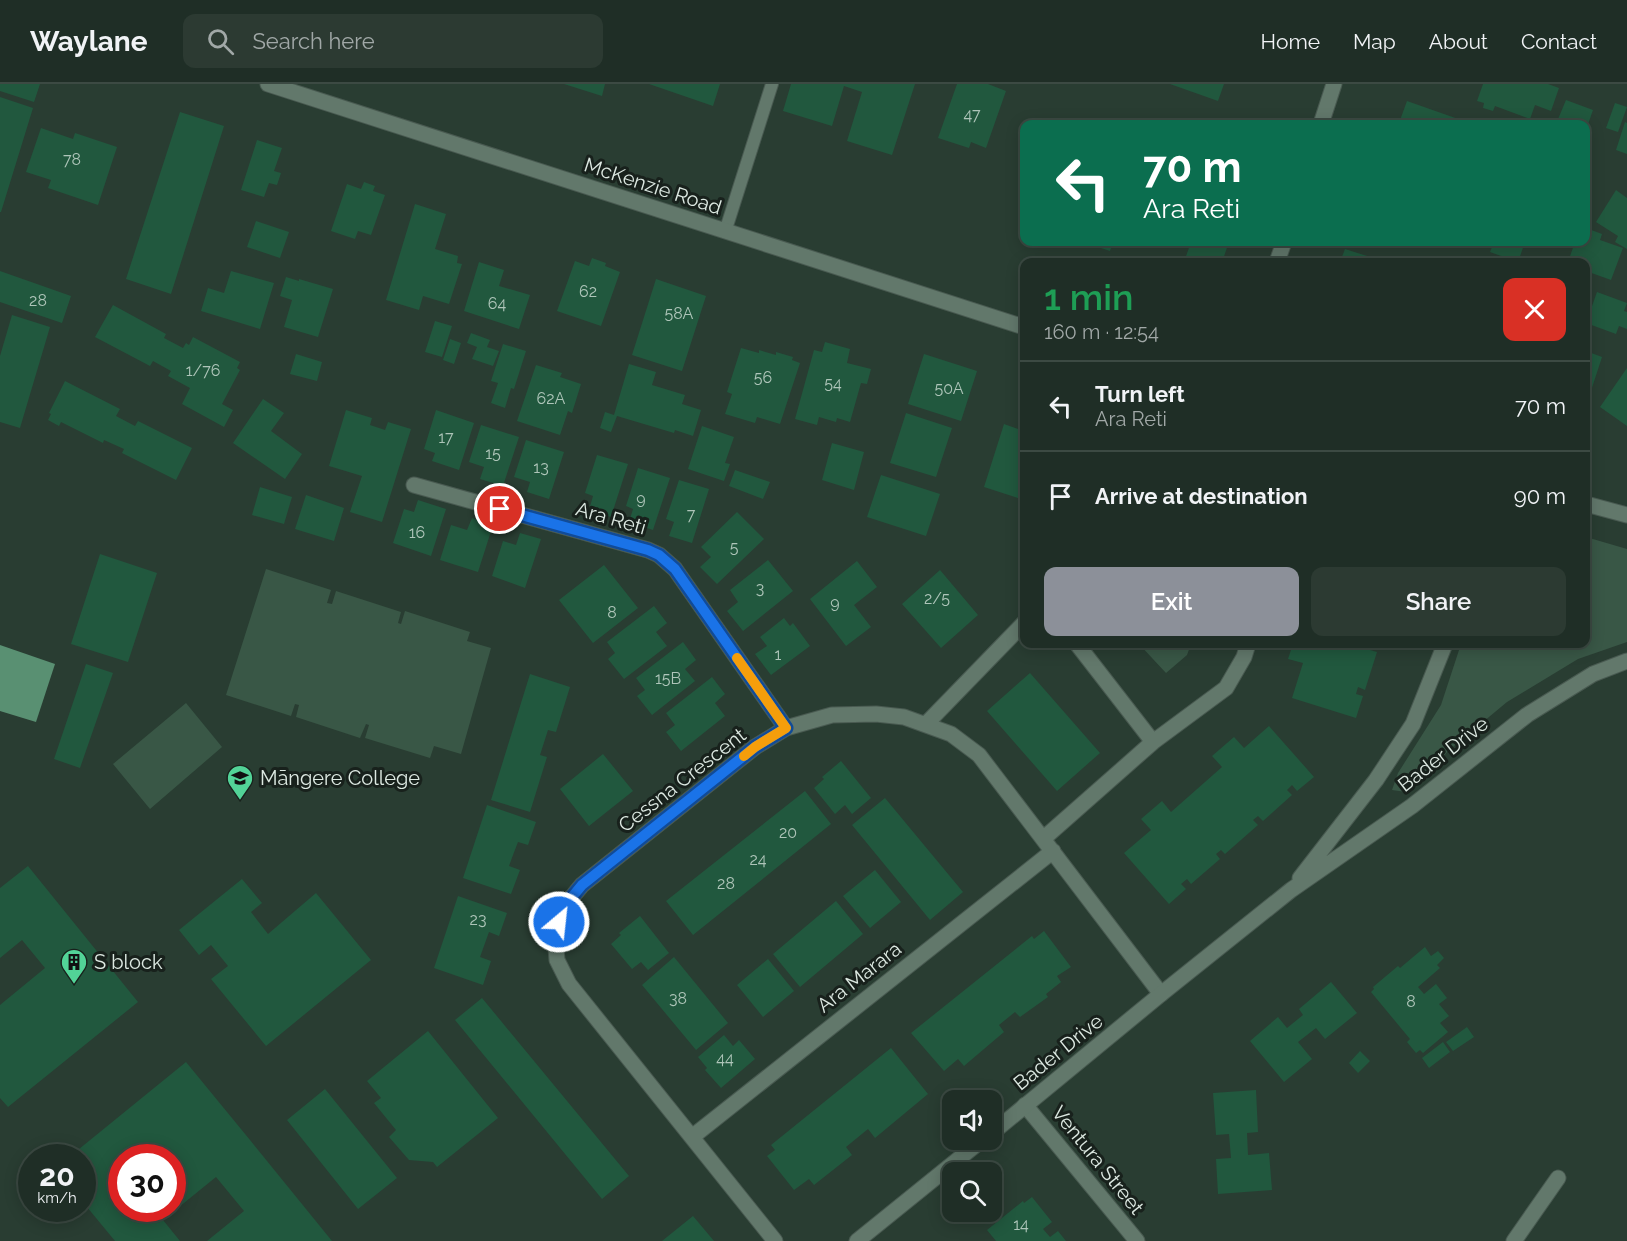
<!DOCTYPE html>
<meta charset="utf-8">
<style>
body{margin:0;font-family:Raleway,sans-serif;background:#2c3a32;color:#f1f3f6;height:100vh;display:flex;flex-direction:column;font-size:22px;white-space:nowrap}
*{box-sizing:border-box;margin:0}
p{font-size:20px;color:#a1a8a7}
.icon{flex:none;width:33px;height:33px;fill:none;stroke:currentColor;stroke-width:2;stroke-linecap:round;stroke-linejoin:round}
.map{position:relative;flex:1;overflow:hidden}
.drawer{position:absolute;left:1020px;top:174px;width:570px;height:390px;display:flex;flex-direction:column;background:#1f2e26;border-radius:12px;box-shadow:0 3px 15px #0003,0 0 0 2px #3c4a43}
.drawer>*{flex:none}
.hud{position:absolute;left:1020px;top:36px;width:570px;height:126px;border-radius:12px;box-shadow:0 3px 15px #0003,0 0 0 2px #3c4a43;background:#0b6e4f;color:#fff;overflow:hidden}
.tools{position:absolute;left:942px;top:1006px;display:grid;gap:12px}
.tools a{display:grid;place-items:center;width:60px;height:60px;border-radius:12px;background:#1f2e26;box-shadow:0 3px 15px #0003,0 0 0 2px #3c4a43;font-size:30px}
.speed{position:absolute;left:18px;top:1060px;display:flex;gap:12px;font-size:30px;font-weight:700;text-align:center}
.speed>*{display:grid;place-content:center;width:78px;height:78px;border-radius:50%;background:#1f2e26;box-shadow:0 3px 15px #0003,0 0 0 2px #3c4a43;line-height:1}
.speed small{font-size:15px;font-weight:400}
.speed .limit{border:9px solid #d22;background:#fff;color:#111}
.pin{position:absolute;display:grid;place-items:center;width:51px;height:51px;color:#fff;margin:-26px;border:3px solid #fff;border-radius:50%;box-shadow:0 2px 6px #0007}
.me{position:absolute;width:66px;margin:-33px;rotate:28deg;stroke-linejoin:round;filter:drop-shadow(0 0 4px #0008)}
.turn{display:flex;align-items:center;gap:21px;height:126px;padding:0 24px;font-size:27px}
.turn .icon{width:78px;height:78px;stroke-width:2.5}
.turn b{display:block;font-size:42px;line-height:51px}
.round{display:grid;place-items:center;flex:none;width:63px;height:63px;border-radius:12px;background:#2c3a32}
.overview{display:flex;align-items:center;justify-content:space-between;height:102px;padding:0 24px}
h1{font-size:36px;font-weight:600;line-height:45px;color:#1e9e55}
.button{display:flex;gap:12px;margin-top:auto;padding:12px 24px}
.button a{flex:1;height:69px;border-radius:12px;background:#8c9099;color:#fff;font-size:24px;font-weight:600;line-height:69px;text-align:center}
.button a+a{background:#2c3a32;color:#f1f3f6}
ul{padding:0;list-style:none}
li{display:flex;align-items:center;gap:18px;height:90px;padding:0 24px;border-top:2px solid #3c4a43}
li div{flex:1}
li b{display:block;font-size:22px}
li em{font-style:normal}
header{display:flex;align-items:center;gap:36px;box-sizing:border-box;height:84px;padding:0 30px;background:#1f2e26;border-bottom:2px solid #3c4a43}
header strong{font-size:28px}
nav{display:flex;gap:33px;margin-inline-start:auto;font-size:21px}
.search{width:420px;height:54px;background:#2c3a32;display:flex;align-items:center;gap:15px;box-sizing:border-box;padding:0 21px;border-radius:12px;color:#a1a8a7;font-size:22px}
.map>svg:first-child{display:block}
.green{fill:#395746}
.water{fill:#599072}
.building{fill:#21583e;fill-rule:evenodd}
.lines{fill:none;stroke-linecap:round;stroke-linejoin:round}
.service-casing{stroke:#495a51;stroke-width:14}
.minor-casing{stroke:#495a51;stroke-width:17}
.secondary-casing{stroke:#495a51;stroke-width:17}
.service{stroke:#62786b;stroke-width:12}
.minor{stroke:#62786b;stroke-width:15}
.secondary{stroke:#62786b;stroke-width:15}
.route-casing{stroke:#114b97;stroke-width:15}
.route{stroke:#1a73e8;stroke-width:10}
.slow{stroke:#f59e0b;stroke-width:10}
.labels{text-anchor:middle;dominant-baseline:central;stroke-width:6;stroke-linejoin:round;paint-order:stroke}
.number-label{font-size:16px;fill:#aec5b9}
.street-label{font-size:20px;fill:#dde9e2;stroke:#18211c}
.poi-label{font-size:20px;fill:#dde9e2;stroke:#18211c;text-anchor:start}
</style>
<header>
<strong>Waylane</strong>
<div class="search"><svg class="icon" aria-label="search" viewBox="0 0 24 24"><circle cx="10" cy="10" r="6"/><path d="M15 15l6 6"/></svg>Search here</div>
<nav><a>Home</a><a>Map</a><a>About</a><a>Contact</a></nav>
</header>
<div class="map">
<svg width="1627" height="1157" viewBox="0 0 1627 1157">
<rect width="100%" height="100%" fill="#293d32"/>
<path class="green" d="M1586,453L1627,465V558L1578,575L1507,618L1448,667L1423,697L1406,708L1392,706L1398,689L1441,621L1461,560H1586Z
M266,485L331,506L327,519L332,520L336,507L401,528L398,539L401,540L405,527L470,548L467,557L491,564L461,670L434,662L430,674L365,654L369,641L366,640L360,654L296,633L299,621L295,620L291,632L226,611Z
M1139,560H1191L1187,571L1166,589Z
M186,619L222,663L150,725L113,680Z"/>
<path class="water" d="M0,561L55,580L36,638L0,627Z"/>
<path class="building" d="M0,0H40L34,18L0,7Z
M564,0H605L602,12Z
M649,0H720L713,22Z
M791,0H915L892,71L847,57L862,8L844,2L832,42L783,27Z
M957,0H988L1006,7L986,64L971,58L969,64L938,54Z
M1170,0H1224L1218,17Z
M1483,0H1548L1559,4L1551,27L1535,21L1530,35L1495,22L1493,27L1483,24L1484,19L1477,17Z
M0,13L33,24L1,128H0Z
M1566,16L1593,26L1586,46V40H1556Z
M1407,17L1461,36L1460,40H1404L1399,39Z
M1615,19L1627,23L1618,48L1606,44Z
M180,28L224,42L171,210L126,195Z
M1625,38L1627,39V70L1616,66Z
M41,44L73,55L75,49L117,63L98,121L48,104L51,96L26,88Z
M257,56L282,64L274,87L281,89L277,101L269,99L264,113L241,106Z
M364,98L375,102L373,107L385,111L371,151L358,147L355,155L331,147L347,100L361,105Z
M1616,106L1627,114V165L1615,158L1618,152L1596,138Z
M415,120L446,130L435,165L458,172L457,179L462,180L449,220L423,212L419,226L386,216Z
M256,137L289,148L280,174L247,163Z
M1586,144L1602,150L1600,156L1623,164L1611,196L1586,187V178H1568L1575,158H1586Z
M1086,158H1113L1110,167L1086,159Z
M1191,158H1229L1222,178H1184Z
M1424,158H1442L1440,163Z
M1494,158H1525L1518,178L1490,168Z
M1345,165L1386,178H1340Z
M592,174L606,179L605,182L620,188L601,242L557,227L575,177L589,182Z
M479,178L504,186L499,202L530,211L519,245L464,227Z
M0,187L71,212L62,239L0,218Z
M231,187L274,199L260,245L201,227L208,204L224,209Z
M286,193L299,197V195L333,205L318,253L284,243L292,216L280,212Z
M656,195L706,212L682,287L632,271Z
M1597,208L1627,219L1624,227L1627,228V245L1619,242L1616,250L1586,239Z
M113,221L166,250L164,254L183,264L186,259L189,261L193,253L240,278L237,284L240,286L222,320L233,326L224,343L182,320L190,304L168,292L171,287L153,277L150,282L95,253Z
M12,231L50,243L20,344L0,338V272Z
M435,237L452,242L442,273L425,268Z
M471,249L490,256L487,263L499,267L493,282L472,275L477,263L467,259Z
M450,255L461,259L454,280L443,276Z
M825,258L850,265L847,279L871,285L867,300L861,299L850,338L837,334L836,338L819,333L817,341L795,335L814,266L822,268Z
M503,260L526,267L514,305L511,304L505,324L491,319L498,299L491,297Z
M741,264L759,269V266L776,271V268L793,273L792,276L800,279L780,340L757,333L755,339L725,330L732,310L727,308Z
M1586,267L1602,273L1589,313L1586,312Z
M296,270L322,278L317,297L290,290Z
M924,270L977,287L961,337L908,320Z
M629,280L656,288L652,301L685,311L682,320L701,326L693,352L675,346L674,349L617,332L611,348L600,344L605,328L614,331Z
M536,281L562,289L560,293L581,300L572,329L568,327L560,351L517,337Z
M1627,284V342L1600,323Z
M65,297L120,325L116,332L135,342L138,337L192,364L176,396L122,369L124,365L104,356L103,359L61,338L59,342L48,336L51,330L49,329Z
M263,315L284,329L271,347L302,370L285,395L233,359Z
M346,326L372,334L370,341L385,346L388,338L411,345L382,438L350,428L362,392L329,382Z
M436,326L474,339L459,386L432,377L435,369L424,365Z
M906,329L952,344L936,393L890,379Z
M1004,340L1024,347V416L984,403Z
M481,341L519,353L503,402L480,395L484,383L469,378Z
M702,342L734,353L725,379L730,380L724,397L688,385Z
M526,356L564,368L549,415L527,408L530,398L514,393Z
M832,359L864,368L854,406L822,396Z
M597,371L628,380L611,433L589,426L593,412L585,409Z
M638,384L670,394L653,446L629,438L633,425L626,422Z
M735,386L770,398L763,415L729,402Z
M881,391L940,410L926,452L867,433Z
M679,396L709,405L692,459L669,452L674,438L666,435Z
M260,403L292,413L284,440L252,431Z
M306,411L344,424L334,457L295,445Z
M418,416L446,425L431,472L393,459L404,425L414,428Z
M737,428L764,455L717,500L700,483L711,473L701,463Z
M472,434L493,441L478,488L440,476L451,441L467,446Z
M520,449L541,455L525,504L492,492L503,457L516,461Z
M100,470L157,489L128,578L71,560Z
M768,476L793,507L743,547L727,527L738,518L730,506Z
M857,477L877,503L854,521L871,543L846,562L810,515Z
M604,481L638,524L593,559L559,516Z
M940,486L978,531L941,564L902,520Z
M654,522L667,539L656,548L667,562L624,595L608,575L615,569L607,558Z
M784,534L790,542L793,539L810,562L771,591L755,570L767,562L760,553Z
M683,558L696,576L685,585L695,597L652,631L637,612L645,606L636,594Z
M1293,560H1371L1370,566L1377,568L1365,606L1358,603L1356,610L1363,612L1356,634L1292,614L1303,579L1288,575Z
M86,580L113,589L80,684L54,675Z
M1030,589L1100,669L1057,707L987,627Z
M530,590L570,603L556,648L548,646L540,671L547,673L530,728L491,716Z
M712,593L725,610L715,619L725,632L681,667L666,648L675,641L666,629Z
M1269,642L1314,693L1297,707L1292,701L1287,706L1292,711L1263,737L1258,732L1253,736L1258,741L1225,770L1221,766L1216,770L1220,775L1191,800L1187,795L1181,800L1186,805L1169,820L1124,769L1151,746L1141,735L1162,717L1171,728L1222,683L1212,672L1234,653L1244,664Z
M603,670L633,707L589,742L560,705Z
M841,677L871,714L852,730L845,721L835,730L814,704L824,695L822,693Z
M805,707L831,740L693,851L666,817Z
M885,714L963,808L930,836L852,741Z
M487,721L536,738L528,761L518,758L513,771L509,782L520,786L511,810L463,794Z
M28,782L138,918L8,1023L0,1014V921L45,884L22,856L0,874V804Z
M875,786L901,818L870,844L843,812Z
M242,795L262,819L251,828L268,850L316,809L371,876L266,962L211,895L228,882L211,861L199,871L179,846Z
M458,812L507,829L499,852L489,848L480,873L491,877L483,901L434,884Z
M836,817L863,850L800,903L773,870Z
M640,832L669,869L648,886L641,878L632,885L611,860L621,851L619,849Z
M1044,847L1071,883L1057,892L1061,898L1046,910L1048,913L1020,933L1015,928L999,941L1004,948L964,982L958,975L944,987L911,949L1032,852L1034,855Z
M1425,863L1431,872L1438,867L1444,874L1437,881L1440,884L1418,903L1424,910L1436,900L1447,914L1439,920L1449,932L1440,939L1448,948L1423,969L1420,966L1416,969L1407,958L1410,955L1371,908L1374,905L1373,903L1398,882L1400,884Z
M674,873L728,939L696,966L642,901Z
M768,875L794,907L763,933L737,901Z
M1331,898L1357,929L1325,955L1316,944L1298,958L1312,975L1284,998L1250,957L1278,933L1287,944L1303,931L1299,925Z
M482,914L629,1092L602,1115L455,936Z
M1467,943L1474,953L1453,967L1446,958Z
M428,947L498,1034L437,1083L433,1078L409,1076L389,1053L396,1046L374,1019L381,1014L367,997Z
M724,951L733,962L739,956L755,975L721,1004L705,986L707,984L698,973Z
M1443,958L1450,968L1429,984L1422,974Z
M891,964L928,1010L875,1054L868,1045L846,1063L852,1071L814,1101L809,1095L794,1106L767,1072L775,1066L771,1061Z
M1360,967L1370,977L1358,989L1349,979Z
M186,978L250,1056L332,1157H207L244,1127L216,1093L163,1136L180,1157H115L82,1117V1074H68ZM122,1074H172V1125H122Z
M325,1005L397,1094L358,1125L287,1036Z
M1256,1006L1258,1048L1247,1049L1248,1071L1269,1069L1272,1106L1218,1110L1216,1075L1231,1074L1229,1050L1216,1051L1213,1009Z
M1032,1113L1052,1138L1043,1145L1050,1153L1058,1147L1066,1157H996L987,1146L1023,1117L1024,1119Z
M693,1132L714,1157H662Z"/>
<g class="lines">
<g class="service-casing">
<path id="service" d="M725,148L772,0"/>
</g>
<g class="minor-casing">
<path id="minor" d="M1321,40L1334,0
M1277,178L1284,158
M414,401L648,466L659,471L675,485L786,644
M1077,560L1153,658
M926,640L1024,539
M1043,755L1153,658L1226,604L1244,573L1248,560
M1025,1021L1137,1157
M692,1053L1053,767
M775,1157L569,900L557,876L555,853L563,824L582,801L755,663L786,644L832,631L876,630L904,633L951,650L979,671L1161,910
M1514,1157L1558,1094"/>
</g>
<g class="secondary-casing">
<path id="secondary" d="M268,0L1024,243
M1586,420L1627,431
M1300,794L1376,696L1413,640L1445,560
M992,1049L1161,910L1291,806L1412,722L1527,631L1593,590L1627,577
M857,1157L982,1056"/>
</g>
<use href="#service" class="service"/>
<use href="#minor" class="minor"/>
<use href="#secondary" class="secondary"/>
</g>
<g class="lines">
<g class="route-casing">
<path id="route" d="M500,425L648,466L659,471L675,485L786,644L755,663L582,801L563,824L559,838"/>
</g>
<use href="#route" class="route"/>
<path class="slow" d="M737,574L786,644L755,663L744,672"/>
</g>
<defs>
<g id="school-pin" transform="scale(1.35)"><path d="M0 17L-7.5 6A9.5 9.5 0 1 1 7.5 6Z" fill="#52d397" stroke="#18211c"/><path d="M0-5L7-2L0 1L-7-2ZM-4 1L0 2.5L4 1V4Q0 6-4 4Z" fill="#111"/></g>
<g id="building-pin" transform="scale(1.35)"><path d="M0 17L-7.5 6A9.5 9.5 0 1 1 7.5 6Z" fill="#52d397" stroke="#18211c"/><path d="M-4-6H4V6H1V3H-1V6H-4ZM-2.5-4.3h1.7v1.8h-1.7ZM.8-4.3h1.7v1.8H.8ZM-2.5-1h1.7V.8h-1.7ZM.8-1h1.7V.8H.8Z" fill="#111"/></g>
</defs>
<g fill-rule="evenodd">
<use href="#school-pin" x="240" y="694"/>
<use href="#building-pin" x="74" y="878"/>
</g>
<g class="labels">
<g class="number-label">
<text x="972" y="30">47</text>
<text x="72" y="75">78</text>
<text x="588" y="207">62</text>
<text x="38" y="216">28</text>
<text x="497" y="219">64</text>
<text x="679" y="229">58A</text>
<text x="203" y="286">1/76</text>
<text x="763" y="293">56</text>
<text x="833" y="299">54</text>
<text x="949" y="304">50A</text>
<text x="551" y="314">62A</text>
<text x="446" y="353">17</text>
<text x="493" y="369">15</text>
<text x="541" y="383">13</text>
<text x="641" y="414">9</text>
<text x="691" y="430">7</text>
<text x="417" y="448">16</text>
<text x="734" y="463">5</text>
<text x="760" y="504">3</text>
<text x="937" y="514">2/5</text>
<text x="835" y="518">9</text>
<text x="612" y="528">8</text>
<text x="778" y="570">1</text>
<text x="668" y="594">15B</text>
<text x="788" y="748">20</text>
<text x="758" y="775">24</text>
<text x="726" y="799">28</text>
<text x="478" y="835">23</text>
<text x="678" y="914">38</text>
<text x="1411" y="917">8</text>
<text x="725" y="974">44</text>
<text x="1021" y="1140">14</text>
</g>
<g class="street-label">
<text transform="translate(653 102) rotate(18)">McKenzie Road</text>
<text transform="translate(611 434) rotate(16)">Ara Reti</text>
<text transform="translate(1443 670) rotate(-38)">Bader Drive</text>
<text transform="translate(682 696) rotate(-38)">Cessna Crescent</text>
<text transform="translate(859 893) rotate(-38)">Ara Marara</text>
<text transform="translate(1058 968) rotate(-39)">Bader Drive</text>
<text transform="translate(1098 1076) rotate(51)">Ventura Street</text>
</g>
<g class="poi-label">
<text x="260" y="694">Māngere College</text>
<text x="94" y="878">S block</text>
</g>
</g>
</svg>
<div class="tools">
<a><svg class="icon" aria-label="sound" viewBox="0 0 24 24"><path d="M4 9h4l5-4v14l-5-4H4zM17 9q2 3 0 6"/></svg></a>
<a><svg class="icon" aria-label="search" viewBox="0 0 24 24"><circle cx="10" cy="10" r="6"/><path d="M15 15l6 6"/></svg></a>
</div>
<div class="speed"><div>20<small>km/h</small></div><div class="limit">30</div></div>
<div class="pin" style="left:500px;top:425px;background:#d93025"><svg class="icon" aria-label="arrive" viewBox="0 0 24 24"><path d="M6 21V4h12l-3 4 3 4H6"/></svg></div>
<svg class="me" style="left:559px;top:838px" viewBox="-20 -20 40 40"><circle r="17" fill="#1a73e8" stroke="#fff" stroke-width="3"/><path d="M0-11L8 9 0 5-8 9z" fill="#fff"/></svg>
<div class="hud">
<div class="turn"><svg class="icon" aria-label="left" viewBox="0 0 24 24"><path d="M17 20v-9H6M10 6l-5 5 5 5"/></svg><div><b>70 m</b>Ara Reti</div></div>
</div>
<section class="drawer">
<div class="overview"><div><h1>1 min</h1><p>160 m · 12:54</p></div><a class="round" style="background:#d93025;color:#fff"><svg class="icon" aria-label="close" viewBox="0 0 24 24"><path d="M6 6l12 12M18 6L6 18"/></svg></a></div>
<ul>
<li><svg class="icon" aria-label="left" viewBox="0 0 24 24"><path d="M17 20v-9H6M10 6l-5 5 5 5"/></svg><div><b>Turn left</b><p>Ara Reti</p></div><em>70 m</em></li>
<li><svg class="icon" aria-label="arrive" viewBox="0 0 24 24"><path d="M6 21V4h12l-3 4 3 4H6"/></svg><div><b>Arrive at destination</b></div><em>90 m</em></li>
</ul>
<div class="button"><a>Exit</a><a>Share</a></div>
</section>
</div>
